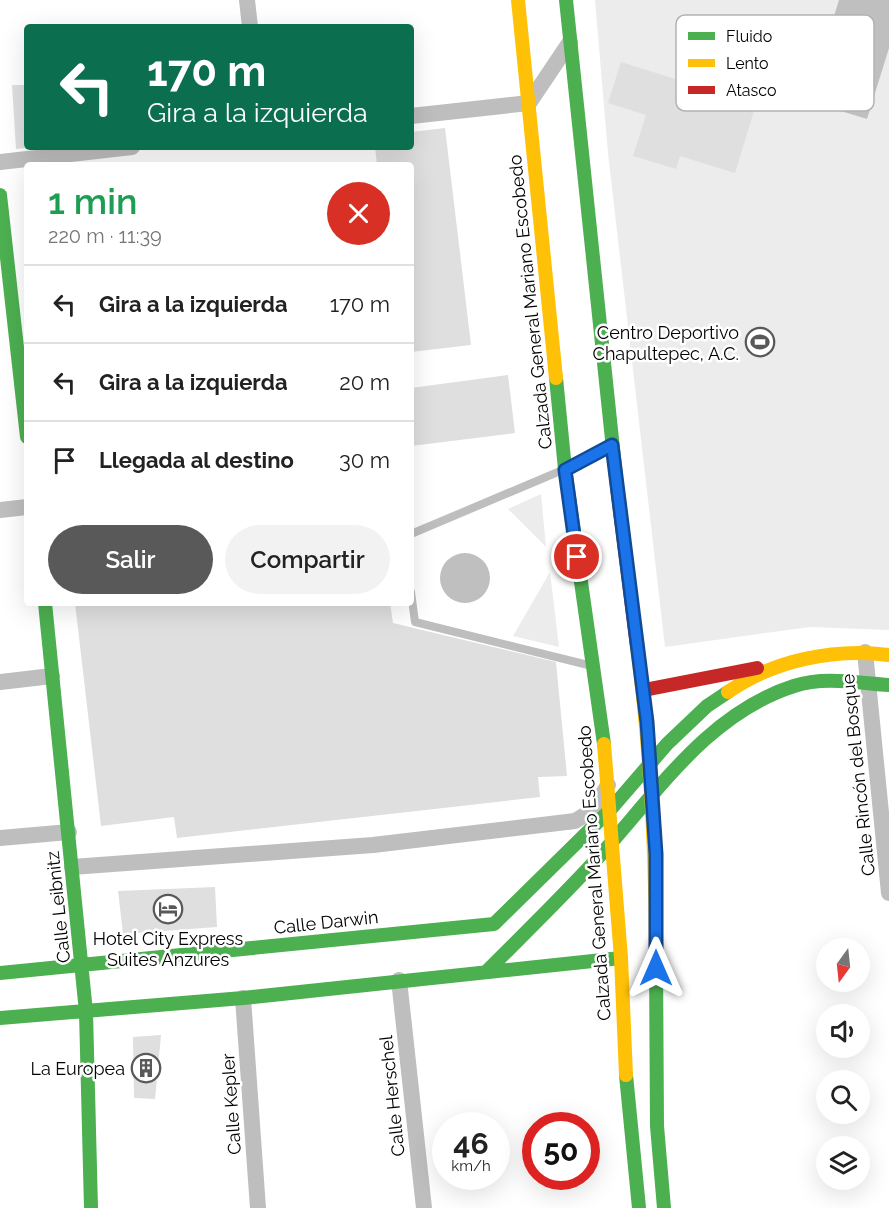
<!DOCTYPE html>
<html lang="es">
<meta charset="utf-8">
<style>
body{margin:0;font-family:Raleway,sans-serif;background:#f2f2f2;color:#222;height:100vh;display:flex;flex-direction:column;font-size:22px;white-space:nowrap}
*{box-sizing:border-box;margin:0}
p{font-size:20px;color:#767676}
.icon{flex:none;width:33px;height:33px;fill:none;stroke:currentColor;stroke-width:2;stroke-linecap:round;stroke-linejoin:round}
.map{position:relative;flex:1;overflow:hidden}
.sheet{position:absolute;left:24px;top:162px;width:390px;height:444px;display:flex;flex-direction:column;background:#fff;border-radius:6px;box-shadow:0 6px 24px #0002}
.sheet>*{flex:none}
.top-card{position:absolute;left:24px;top:24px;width:390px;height:126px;border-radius:6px;box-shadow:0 6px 24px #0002;background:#0b6e4f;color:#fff;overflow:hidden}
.needle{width:39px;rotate:195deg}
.controls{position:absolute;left:816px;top:938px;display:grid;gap:12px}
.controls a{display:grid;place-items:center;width:54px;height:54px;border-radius:50%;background:#fff;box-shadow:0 6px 24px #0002;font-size:30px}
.speed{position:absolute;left:432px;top:1112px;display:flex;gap:12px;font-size:30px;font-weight:700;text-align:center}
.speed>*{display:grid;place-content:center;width:78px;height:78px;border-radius:50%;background:#fff;box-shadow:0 6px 24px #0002;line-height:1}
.speed small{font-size:15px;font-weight:400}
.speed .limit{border:9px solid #d22;background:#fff;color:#111}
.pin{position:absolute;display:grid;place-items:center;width:51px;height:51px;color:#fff;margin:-26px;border:3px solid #fff;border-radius:50%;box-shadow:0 2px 6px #0007}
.me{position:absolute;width:66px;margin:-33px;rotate:0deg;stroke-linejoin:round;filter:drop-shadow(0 0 4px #0008)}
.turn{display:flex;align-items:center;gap:21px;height:126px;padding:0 24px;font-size:27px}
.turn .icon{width:78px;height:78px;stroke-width:2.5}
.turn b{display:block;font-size:42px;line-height:51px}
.round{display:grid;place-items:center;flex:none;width:63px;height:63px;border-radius:32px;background:#f2f2f2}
.overview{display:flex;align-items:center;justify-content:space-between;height:102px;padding:0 24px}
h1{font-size:36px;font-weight:600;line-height:45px;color:#1e9e55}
.primary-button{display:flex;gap:12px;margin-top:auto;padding:12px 24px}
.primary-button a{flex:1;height:69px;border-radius:36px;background:#595959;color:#fff;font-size:24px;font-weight:600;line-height:69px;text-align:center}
.primary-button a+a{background:#f2f2f2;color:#222}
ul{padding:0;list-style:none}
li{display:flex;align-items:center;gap:18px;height:78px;padding:0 24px;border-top:2px solid #e0e0e0}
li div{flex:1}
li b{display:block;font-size:22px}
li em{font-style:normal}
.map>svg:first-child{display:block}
.green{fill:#ececec}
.water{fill:#bfbfbf}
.building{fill:#dfdfdf}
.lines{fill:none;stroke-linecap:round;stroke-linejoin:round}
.lane{stroke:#bebebe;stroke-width:8}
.street{stroke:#bebebe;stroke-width:16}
.fast{stroke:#4caf50;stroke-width:14}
.slow{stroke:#ffc107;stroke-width:14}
.jam{stroke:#c62828;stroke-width:14}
.route-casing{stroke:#114b97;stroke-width:15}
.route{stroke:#1a73e8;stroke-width:10}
.labels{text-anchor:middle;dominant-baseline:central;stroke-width:5;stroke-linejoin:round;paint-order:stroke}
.street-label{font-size:18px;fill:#000;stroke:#fff}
.poi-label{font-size:18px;fill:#000;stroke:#fff;text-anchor:end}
.key{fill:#fff;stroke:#b2b2b2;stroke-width:1.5}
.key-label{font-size:16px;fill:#000}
</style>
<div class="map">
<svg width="889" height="1208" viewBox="0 0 889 1208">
<rect width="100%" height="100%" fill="#fff"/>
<path class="green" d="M595,0H889V630L810,627L665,647L608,153Z
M541,494L546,547L508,509Z
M550,572L559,647L513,636Z"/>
<path class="water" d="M839,0H889V48L867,119L808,101Z
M440 578a25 25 0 1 1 50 0a25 25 0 1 1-50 0Z"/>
<path class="building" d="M621,62L733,97L742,68L765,75L735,173L680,156L676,169L633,156L646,115L608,103Z
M12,85H27V148L16,149Z
M445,128L471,345L411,352V165H377L375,147H411V132Z
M508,375L515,433L411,446V388Z
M75,603H390L393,623L556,662L567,776L538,777L540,797L177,838L174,817L101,826Z
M215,887L217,927L123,934L118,891Z
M161,1035L155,1099L134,1098L133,1037Z"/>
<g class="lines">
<path class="lane" d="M411,534L565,469L611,445
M411,592L415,622L592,666"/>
<path class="street" d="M247,0L250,27
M411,116L529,103L570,42
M0,162L132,147
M0,510L27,507
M865,652L889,893
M0,682L52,676
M0,838L69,832
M72,867L373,845L575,821L593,810L608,785
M399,980L424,1208
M243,998L258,1208"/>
<path class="fast" d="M566,0L617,487
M0,195L27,437
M556,378L565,469L604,744
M45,603L86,1012L91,1208
M656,961L657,1126L664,1208
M487,971C523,935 560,899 595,861C655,796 706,714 794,686C824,676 858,683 889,685
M0,973L494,924L610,810L667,744L707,706L728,692
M0,1018L243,998L621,958
M626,1075L639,1208"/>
<path class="slow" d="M518,0L556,378
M637,646C651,751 656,856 656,961
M728,692C774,660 834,648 889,655
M604,744L621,958L626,1075"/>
<path class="jam" d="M617,487L637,646
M644,690L757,668"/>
</g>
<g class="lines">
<g class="route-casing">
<path id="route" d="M577,557L565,470L612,445L647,722L656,854V968"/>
</g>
<use href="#route" class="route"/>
</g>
<defs>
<g id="stadium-ring" transform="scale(1.5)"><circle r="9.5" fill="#fff" stroke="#595959" stroke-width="1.5"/><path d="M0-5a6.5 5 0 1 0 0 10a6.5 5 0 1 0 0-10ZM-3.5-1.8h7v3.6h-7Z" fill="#595959"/></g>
<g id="hotel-ring" transform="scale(1.5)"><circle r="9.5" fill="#fff" stroke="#595959" stroke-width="1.5"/><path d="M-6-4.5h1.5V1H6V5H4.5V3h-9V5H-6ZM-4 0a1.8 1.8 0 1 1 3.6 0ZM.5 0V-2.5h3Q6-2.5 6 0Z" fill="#595959"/></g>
<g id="building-ring" transform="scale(1.5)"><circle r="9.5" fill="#fff" stroke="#595959" stroke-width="1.5"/><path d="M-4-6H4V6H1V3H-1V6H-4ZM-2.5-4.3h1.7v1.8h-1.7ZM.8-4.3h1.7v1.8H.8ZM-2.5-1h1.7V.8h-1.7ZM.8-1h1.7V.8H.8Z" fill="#595959"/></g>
</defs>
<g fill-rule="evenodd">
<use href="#stadium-ring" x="760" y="342"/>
<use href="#hotel-ring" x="168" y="909"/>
<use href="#building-ring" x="146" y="1068"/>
</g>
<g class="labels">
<g class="street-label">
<text transform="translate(530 302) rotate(-96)">Calzada General Mariano Escobedo</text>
<text transform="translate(858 775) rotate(-96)">Calle Rincón del Bosque</text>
<text transform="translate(594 873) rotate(-94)">Calzada General Mariano Escobedo</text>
<text transform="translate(58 907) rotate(-96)">Calle Leibnitz</text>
<text transform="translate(326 922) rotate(-6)">Calle Darwin</text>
<text transform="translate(392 1096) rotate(-96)">Calle Herschel</text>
<text transform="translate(231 1104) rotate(-94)">Calle Kepler</text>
</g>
<g class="poi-label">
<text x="739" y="332">Centro Deportivo<tspan x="739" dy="21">Chapultepec, A.C.</tspan></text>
<text x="168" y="938" text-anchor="middle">Hotel City Express<tspan x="168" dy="21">Suites Anzures</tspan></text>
<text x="125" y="1068">La Europea</text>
</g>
</g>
<rect x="676" y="15" width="198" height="96" rx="9" class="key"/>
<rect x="688" y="32" width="27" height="8" fill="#4caf50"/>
<rect x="688" y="59" width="27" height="8" fill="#ffc107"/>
<rect x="688" y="86" width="27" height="8" fill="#c62828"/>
<g class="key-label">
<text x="726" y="42">Fluido</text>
<text x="726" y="69">Lento</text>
<text x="726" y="96">Atasco</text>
</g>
</svg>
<div class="controls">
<a><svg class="needle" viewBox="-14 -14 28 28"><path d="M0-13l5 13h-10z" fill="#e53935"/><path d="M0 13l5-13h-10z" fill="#767676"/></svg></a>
<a><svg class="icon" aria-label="sound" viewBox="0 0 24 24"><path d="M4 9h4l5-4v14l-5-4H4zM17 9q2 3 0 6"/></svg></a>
<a><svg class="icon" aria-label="search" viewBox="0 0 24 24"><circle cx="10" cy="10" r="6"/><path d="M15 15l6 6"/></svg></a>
<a><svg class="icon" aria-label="layers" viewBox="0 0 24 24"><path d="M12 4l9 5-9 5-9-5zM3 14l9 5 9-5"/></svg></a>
</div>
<div class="speed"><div>46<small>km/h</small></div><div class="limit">50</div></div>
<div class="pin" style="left:577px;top:557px;background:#d93025"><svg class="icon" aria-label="arrive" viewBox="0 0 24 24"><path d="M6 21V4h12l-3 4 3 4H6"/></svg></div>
<svg class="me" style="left:656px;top:968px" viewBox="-20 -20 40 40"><path d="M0-17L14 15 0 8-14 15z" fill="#1a73e8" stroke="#fff" stroke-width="4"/></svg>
<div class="top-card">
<div class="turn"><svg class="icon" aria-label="left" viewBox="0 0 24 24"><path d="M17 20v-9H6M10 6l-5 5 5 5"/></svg><div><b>170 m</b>Gira a la izquierda</div></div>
</div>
<section class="sheet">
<div class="overview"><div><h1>1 min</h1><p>220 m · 11:39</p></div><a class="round" style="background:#d93025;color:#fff"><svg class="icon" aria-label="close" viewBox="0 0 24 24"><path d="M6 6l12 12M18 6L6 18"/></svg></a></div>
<ul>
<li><svg class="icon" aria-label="left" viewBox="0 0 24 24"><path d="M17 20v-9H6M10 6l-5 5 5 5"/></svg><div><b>Gira a la izquierda</b></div><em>170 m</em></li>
<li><svg class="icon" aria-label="left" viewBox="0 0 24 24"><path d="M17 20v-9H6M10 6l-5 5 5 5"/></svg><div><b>Gira a la izquierda</b></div><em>20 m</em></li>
<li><svg class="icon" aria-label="arrive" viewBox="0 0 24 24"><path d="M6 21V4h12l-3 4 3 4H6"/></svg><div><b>Llegada al destino</b></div><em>30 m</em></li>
</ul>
<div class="primary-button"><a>Salir</a><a>Compartir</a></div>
</section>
</div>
